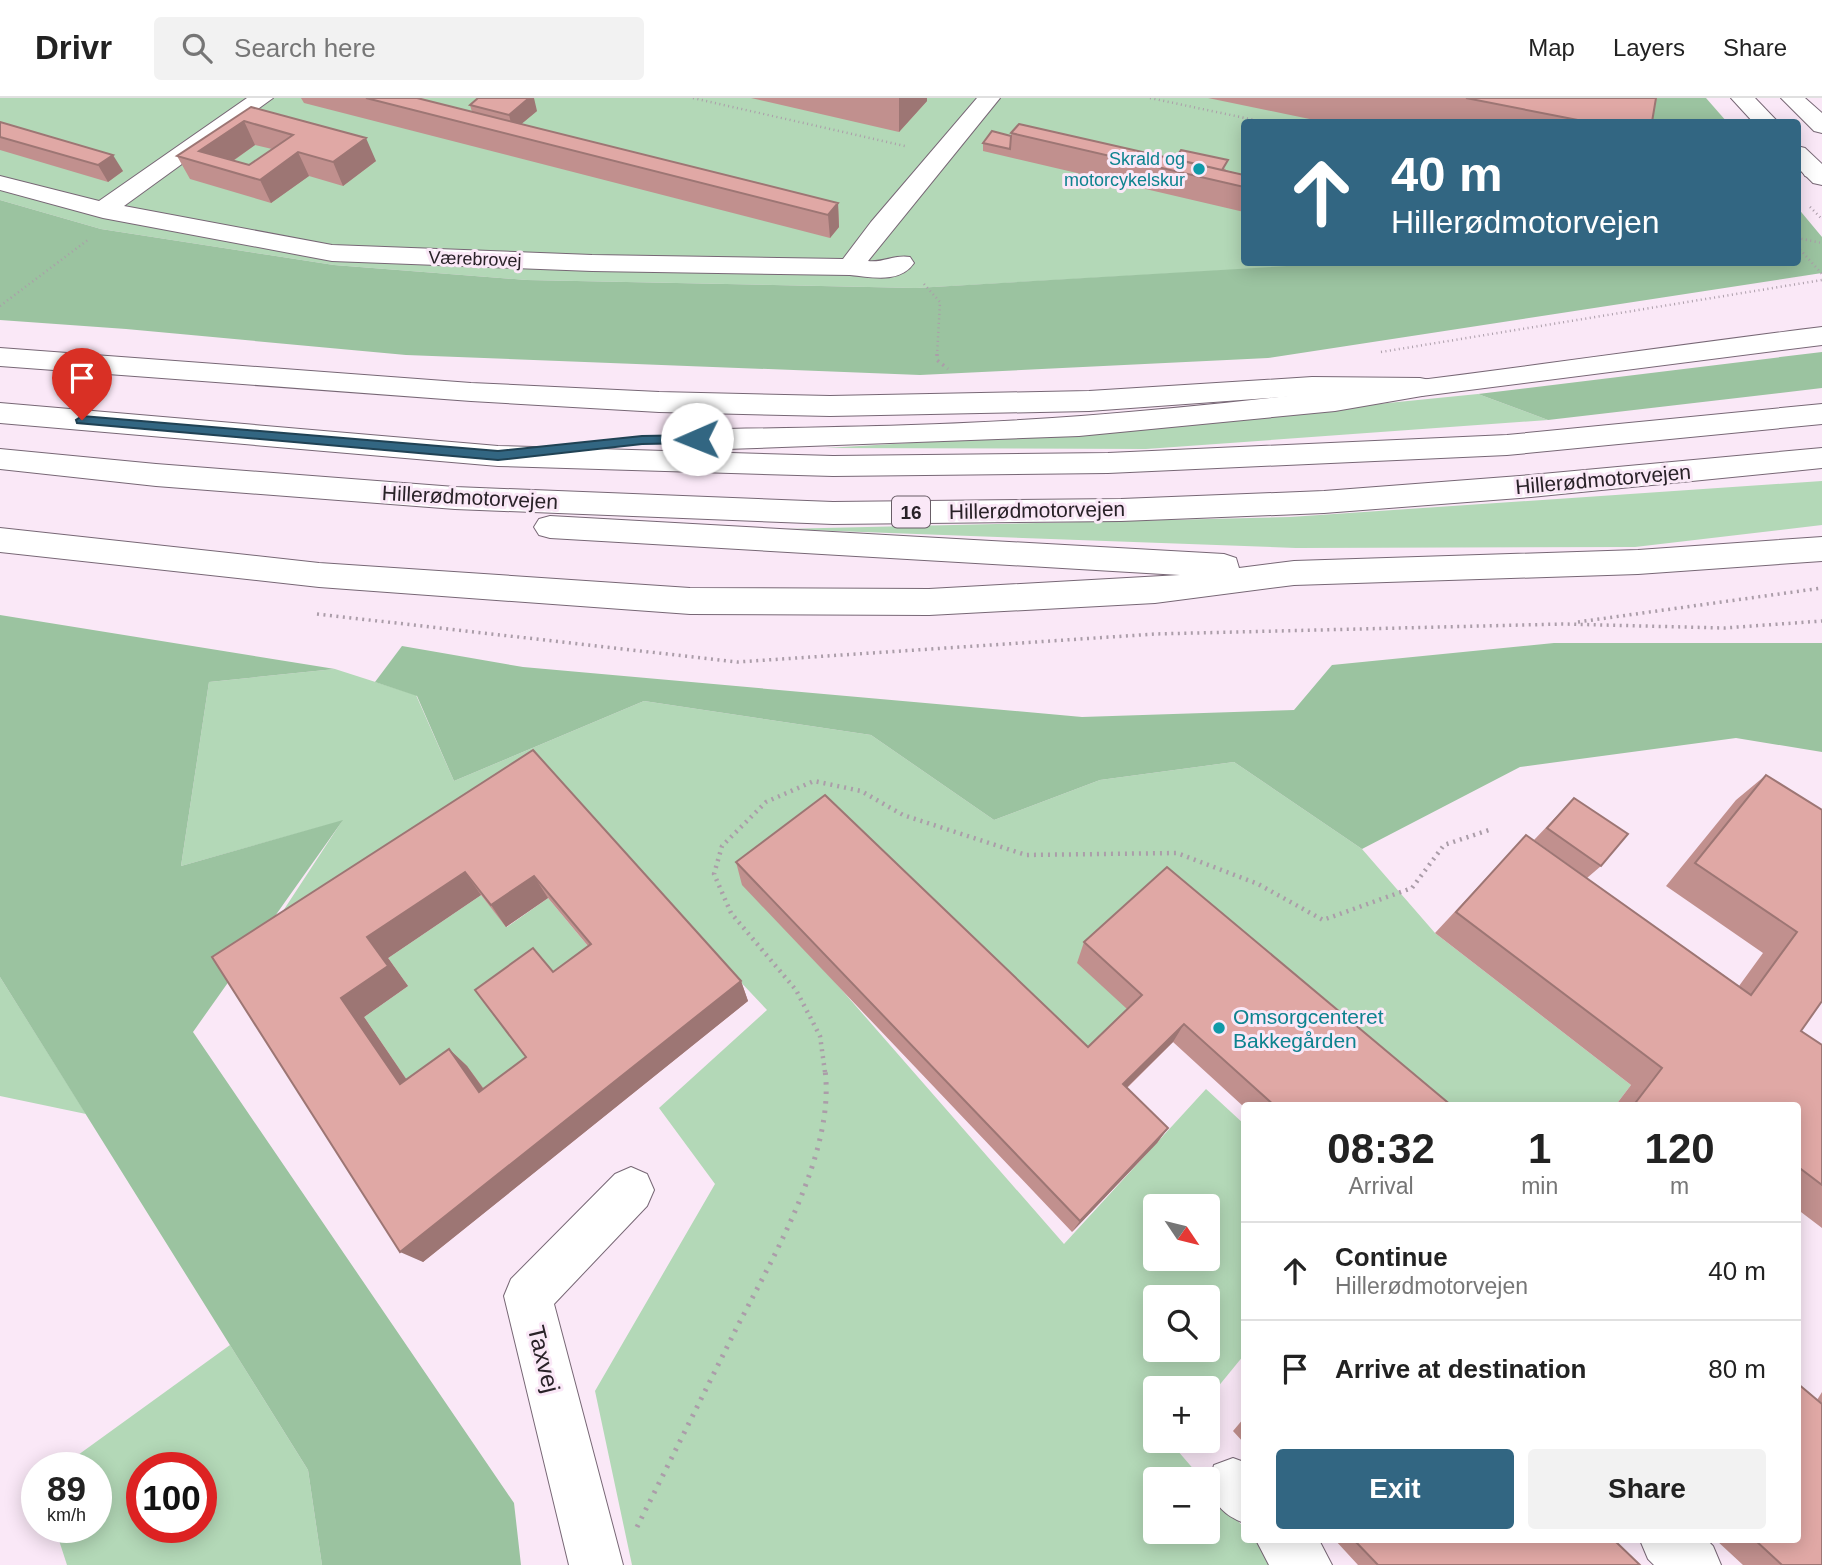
<!DOCTYPE html>
<meta charset="utf-8">
<style>
body{margin:0;font-family:Helvetica,sans-serif;background:#f2f2f2;color:#222;height:100vh;display:flex;flex-direction:column;font-size:26px;white-space:nowrap}
*{box-sizing:border-box;margin:0}
p{font-size:23px;color:#767676}
.icon{flex:none;width:38px;height:38px;fill:none;stroke:currentColor;stroke-width:2;stroke-linecap:round;stroke-linejoin:round}
.map{position:relative;flex:1;overflow:hidden}
.panel{position:absolute;left:1241px;top:1004px;width:560px;height:441px;display:flex;flex-direction:column;background:#fff;border-radius:7px;box-shadow:0 4px 18px #0003}
.panel>*{flex:none}
.top-card{position:absolute;left:1241px;top:21px;width:560px;height:147px;border-radius:7px;box-shadow:0 4px 18px #0003;background:#326682;color:#fff;overflow:hidden}
.needle{width:46px;rotate:125deg}
.buttons{position:absolute;left:1143px;top:1096px;display:grid;gap:14px}
.buttons a{display:grid;place-items:center;width:77px;height:77px;border-radius:7px;background:#fff;box-shadow:0 4px 18px #0003;font-size:35px}
.speed{position:absolute;left:21px;top:1354px;display:flex;gap:14px;font-size:35px;font-weight:700;text-align:center}
.speed>*{display:grid;place-content:center;width:91px;height:91px;border-radius:50%;background:#fff;box-shadow:0 4px 18px #0003;line-height:1}
.speed small{font-size:18px;font-weight:400}
.speed .limit{border:10px solid #d22;background:#fff;color:#111}
.pin{position:absolute;display:grid;place-items:center;width:60px;height:60px;color:#fff;margin:-72px -30px;border-radius:50% 50% 50% 0;rotate:-45deg;box-shadow:0 0 7px #0007}
.pin .icon{rotate:45deg}
.me{position:absolute;width:77px;margin:-38px;rotate:269deg;stroke-linejoin:round;filter:drop-shadow(0 0 5px #0008)}
.turn{display:flex;align-items:center;gap:24px;height:147px;padding:0 35px;font-size:32px}
.turn .icon{width:91px;height:91px;stroke-width:2.5}
.turn b{display:block;font-size:49px;line-height:60px}
.eta{display:flex;justify-content:space-evenly;align-items:center;height:119px;text-align:center}
.eta b{font-size:42px;font-weight:700;line-height:49px}
.button{display:flex;gap:14px;margin-top:auto;padding:14px 35px}
.button a{flex:1;height:80px;border-radius:7px;background:#326682;color:#fff;font-size:28px;font-weight:700;line-height:80px;text-align:center}
.button a+a{background:#f2f2f2;color:#222}
ul{padding:0;list-style:none}
li{display:flex;align-items:center;gap:21px;height:98px;padding:0 35px;border-top:2px solid #e0e0e0}
li div{flex:1}
li b{display:block;font-size:26px}
li em{font-style:normal}
header{display:flex;align-items:center;gap:42px;box-sizing:border-box;height:98px;padding:0 35px;background:#fff;border-bottom:2px solid #e0e0e0}
header strong{font-size:33px}
nav{display:flex;gap:38px;margin-inline-start:auto;font-size:24px}
.search{width:490px;height:63px;background:#f2f2f2;display:flex;align-items:center;gap:18px;box-sizing:border-box;padding:0 24px;border-radius:7px;color:#767676;font-size:26px}
.map>svg:first-child{display:block}
.green{fill:#b3d8b7;fill-rule:evenodd}
.forest{fill:#9bc3a0}
.lines{fill:none;stroke-linecap:round;stroke-linejoin:round}
.minor-casing{stroke:#776775;stroke-width:2}
.major-casing{stroke:#776775;stroke-width:2}
.highway-casing{stroke:#776775;stroke-width:2}
.path-far3{stroke:#ab9da9;stroke-width:2.5;stroke-dasharray:1 3.5;stroke-linecap:butt}
.path-far2{stroke:#ab9da9;stroke-width:3.5;stroke-dasharray:2 4.5;stroke-linecap:butt}
.path-far1{stroke:#ab9da9;stroke-width:4.5;stroke-dasharray:2 5;stroke-linecap:butt}
.path{stroke:#ab9da9;stroke-width:5;stroke-dasharray:2.5 7;stroke-linecap:butt}
.minor{fill:#fff;fill-rule:evenodd}
.major{fill:#fff;fill-rule:evenodd}
.highway{fill:#fff;fill-rule:evenodd}
.wall{fill:#c1908e;fill-rule:evenodd}
.shaded-wall{fill:#9d7674}
.building{fill:#e0a8a5;stroke:#9d7674;stroke-width:2;fill-rule:evenodd}
.route{fill:#326682;stroke:#204254;stroke-width:2}
.culture-dot{fill:#0f9aa8;stroke:#fae8f7;stroke-width:2.5}
.labels{text-anchor:middle;dominant-baseline:central;stroke-width:6;stroke-linejoin:round;paint-order:stroke}
.far-culture-label{font-size:18px;fill:#0d838f;stroke:#fae8f7;text-anchor:end}
.far-street-label{font-size:18px;fill:#292228;stroke:#fae8f7}
.shield{fill:#fae8f7;stroke:#685d66;stroke-width:2}
.shield-label{font-size:19px;font-weight:bold;fill:#292228}
.street-label{font-size:21px;fill:#292228;stroke:#fae8f7}
.culture-label{font-size:21px;fill:#0d838f;stroke:#fae8f7;text-anchor:start}
.near-street-label{font-size:24px;fill:#292228;stroke:#fae8f7}
</style>
<header>
<strong>Drivr</strong>
<div class="search"><svg class="icon" aria-label="search" viewBox="0 0 24 24"><circle cx="10" cy="10" r="6"/><path d="M15 15l6 6"/></svg>Search here</div>
<nav><a>Map</a><a>Layers</a><a>Share</a></nav>
</header>
<div class="map">
<svg width="1822" height="1467" viewBox="0 0 1822 1467">
<rect width="100%" height="100%" fill="#fae8f7"/>
<path class="green" d="M0,0H1698L1719,24H1244V164L1355,165L916,190L527,182L334,167L101,131L0,102Z
M1478,296L1548,322L1146,351L825,350L1085,335Z
M1822,383V427L1635,449L1296,450L781,431L1290,419Z
M335,571L416,597L454,683L644,603L871,637L994,722L1100,682L1234,664L1362,751L1435,835L1631,987L1615,1008H1412L1133,916L1081,966L743,787L834,883L1064,1146L1206,991L1244,1026V1257L1208,1301V1290H1155V1342H1172L1171,1345L1202,1381H1155V1433H1208V1387L1244,1430V1442H1255L1276,1467H632L595,1293L715,1086L659,1010L767,912L546,678L239,880L342,723L181,768L209,584ZM1155,1108H1208V1160H1155ZM1155,1199H1208V1251H1155Z
M481,797L507,829L548,800L603,866L541,976L497,1010L421,1003L364,919L408,888L388,860Z
M0,879L86,1016L0,998Z
M230,1247L308,1372L322,1467H67L55,1430H96V1370H60ZM142,1370H201V1430H142Z"/>
<path class="forest" d="M1589,0H1706L1727,24H1633Z
M0,102L101,131L334,167L527,182L916,190L1355,164H1797V109L1822,139V175L1268,260L920,277L406,257L126,231L0,222Z
M1822,254V290L1548,322L1478,296Z
M0,517L335,571L209,584L181,768L343,722L193,934L514,1405L521,1467H322L308,1372L0,879Z
M1554,545H1822V654L1736,640L1520,669L1362,751L1234,664L1100,682L994,722L871,637L644,603L454,683L417,598L375,584L402,548L523,569L1082,619L1294,612L1332,567Z"/>
<g class="lines">
<g class="minor-casing">
<path id="minor" d="M247,0H273L124,108L332,147L592,157L843,161L871,124L977,0H1000L868,163C883,165 895,156 910,159L914,165C900,186 871,179 850,177L592,173L332,163L103,120L0,92V78L99,103Z
M0,250L471,285L659,294L830,298L1089,293L1312,279L1420,280L1430,282L1434,289L1430,296L1420,298L1312,297L1089,313L830,318L659,314L471,303L0,268Z
M631,1069L647,1076L654,1092L647,1108L554,1206L623,1467H569L504,1198L511,1181L615,1076Z
M1233,1360L1244,1364V1425C1224,1417 1216,1408 1208,1388L1214,1367Z
M1256,1442H1319L1332,1467H1269Z
M1640,1442H1707L1713,1448L1721,1467H1654L1648,1461Z"/>
</g>
<g class="major-casing">
<path id="major" d="M1731,0H1755L1778,24H1753Z
M1781,0H1805L1822,15V35L1814,33Z
M1797,48L1805,50L1822,66V87L1813,85L1797,69Z"/>
</g>
<g class="highway-casing">
<path id="highway" d="M1814,66L1822,68V83L1805,78L1802,73L1805,68Z
M1822,229V247L1422,298L1335,313L1079,338L727,351L716,348L712,341L716,334L727,331C845,329 963,327 1081,318C1328,299 1576,260 1822,229Z
M0,305L498,348L833,358L1108,355L1507,337L1822,306V326L1507,357L1108,375L833,378L498,368L0,325Z
M1822,350V370L1531,399L1324,415L1121,423L833,426L455,411L156,388L0,371V351L156,366L455,389L833,404L1121,401L1324,393L1531,377Z
M550,418L1224,456L1236,460L1239,470L1294,463L1638,452L1822,439V463L1638,476L1294,487L1155,505L929,517L690,516L319,489L0,454V430L319,465L690,490L929,491L1180,477L550,440L539,437L534,429L539,421Z"/>
</g>
<path class="path-far3" d="M693,0L905,48
M1150,0L1264,24
M1810,109L1822,121
M1797,140L1822,145
M1797,148L1822,176
M924,186L940,204L937,258
M0,208L89,141
M1381,254L1822,182"/>
<path class="path-far2" d="M937,256V262L948,271
M317,516L737,564L1155,536L1563,526L1724,530L1822,523
M1578,524L1822,490"/>
<path class="path-far1" d="M825,974L820,938L796,892L731,815L714,776L722,748L766,704L814,683L861,693L903,717L1026,757L1177,755L1258,786L1323,822L1412,790L1444,747L1492,731"/>
<path class="path" d="M637,1429C669,1365 701,1301 733,1237C770,1164 836,1056 825,972"/>
<use href="#minor" class="minor"/>
<use href="#major" class="major"/>
<use href="#highway" class="highway"/>
</g>
<path class="wall" d="M301,0H417L472,14L470,7L537,13L521,26L838,105L839,129L830,140L304,5Z
M751,0H927V3L899,34Z
M1208,0H1654L1652,24H1324Z
M251,9L376,63L343,88L309,78L271,105L190,81L177,58ZM255,47L272,51L249,67L233,63Z
M0,24L123,73L108,84L0,52Z
M1011,35L1175,61L1226,71L1225,72L1244,77V114L983,53V45L1011,38Z
M533,652L741,883L748,903L423,1164L212,859ZM481,797L506,829L548,800L588,848L553,874L526,959L484,991L467,968L449,951L407,982L364,919L408,888L388,860Z
M1766,677L1822,712L1801,933L1822,947V1130L1797,1111V1008H1615L1631,987L1435,835L1526,737L1739,888L1763,855L1666,788L1736,702Z
M1574,700L1601,768L1587,780L1534,742Z
M736,764L1088,949L1127,911L1077,865L1084,844L1452,1008H1244V1009L1173,944L1127,990L1168,1030L1157,1045L1072,1134L742,787Z
M1822,1294V1467H1743L1716,1442H1797L1817,1302Z
M1244,1320V1345L1233,1333Z
M1335,1442H1614L1640,1467H1358Z"/>
<path class="shaded-wall" d="M529,0H534L537,13L513,33L509,17Z
M899,0H927V3L899,34Z
M244,23L255,47L221,71L199,53Z
M366,40L376,63L343,88L333,64Z
M298,54L309,78L271,105L260,82Z
M113,57L123,73L108,84L98,67Z
M838,105L839,129L830,140L828,117Z
M465,774L481,797L388,860L408,888L364,919L421,1003L400,986L341,900L367,839Z
M534,778L548,800L506,829L491,807Z
M741,883L748,903L423,1164L400,1154Z
M1184,926L1173,944L1114,1002L1123,986Z
M449,951L467,968L497,1010L479,994Z
M1168,1030L1157,1045L1072,1134L1080,1123Z"/>
<path class="building" d="M366,0H417L838,105L828,117Z
M478,0H529L509,17L470,7Z
M1466,0H1656L1652,24H1588Z
M251,9L366,40L333,64L298,54L260,82L177,58ZM244,23L293,37L249,67L199,53Z
M0,24L113,57L98,67L0,39Z
M1019,26L1244,77V89L1011,35Z
M992,33L1011,38L1010,51L983,45Z
M1181,52L1228,62L1222,72L1175,61Z
M533,652L741,883L400,1154L212,859ZM465,774L491,807L534,778L591,846L553,874L533,850L475,892L526,959L479,994L449,951L400,986L341,900L388,868L367,839Z
M1766,677L1822,712V903L1801,933L1822,947V1087L1797,1068V1008H1633L1662,970L1456,814L1526,737L1751,897L1797,834L1695,765Z
M825,697L1088,949L1142,897L1084,844L1167,769L1452,1008H1275L1184,926L1123,986L1168,1030L1080,1123L736,764Z
M1574,700L1628,736L1601,768L1547,730Z
M1797,1285L1822,1306V1467H1782L1755,1442H1797Z
M1354,1442H1614L1640,1467H1378Z"/>
<path class="route" d="M82,318L498,353L642,338L697,337L703,341L697,345L642,346L498,362L77,325L76,322Z"/>
<g class="culture-dot">
<circle cx="1199" cy="71" r="7"/>
<circle cx="1219" cy="930" r="7"/>
</g>
<g class="labels">
<g class="far-culture-label">
<text x="1185" y="61">Skrald og<tspan x="1185" dy="21">motorcykelskur</tspan></text>
</g>
<g class="far-street-label">
<text transform="translate(475 161) rotate(2)">Værebrovej</text>
</g>
<rect class="shield" x="892" y="398.5" width="38" height="31" rx="5"/>
<g class="shield-label">
<text x="911" y="414">16</text>
</g>
<g class="street-label">
<text transform="translate(1603 381) rotate(-5)">Hillerødmotorvejen</text>
<text transform="translate(470 399) rotate(3)">Hillerødmotorvejen</text>
<text transform="translate(1037 412) rotate(-1)">Hillerødmotorvejen</text>
</g>
<g class="culture-label">
<text x="1233" y="918">Omsorgcenteret<tspan x="1233" dy="24">Bakkegården</tspan></text>
</g>
<g class="near-street-label">
<text transform="translate(544 1261) rotate(76)">Taxvej</text>
</g>
</g>
</svg>
<div class="buttons">
<a><svg class="needle" viewBox="-14 -14 28 28"><path d="M0-13l5 13h-10z" fill="#e53935"/><path d="M0 13l5-13h-10z" fill="#767676"/></svg></a>
<a><svg class="icon" aria-label="search" viewBox="0 0 24 24"><circle cx="10" cy="10" r="6"/><path d="M15 15l6 6"/></svg></a>
<a>+</a>
<a>−</a>
</div>
<div class="speed"><div>89<small>km/h</small></div><div class="limit">100</div></div>
<div class="pin" style="left:82px;top:322px;background:#d93025"><svg class="icon" aria-label="arrive" viewBox="0 0 24 24"><path d="M6 21V4h12l-3 4 3 4H6"/></svg></div>
<svg class="me" style="left:697px;top:341px" viewBox="-20 -20 40 40"><circle r="19" fill="#fff"/><path d="M0-13L10 11 0 6-10 11z" fill="#326682"/></svg>
<div class="top-card">
<div class="turn"><svg class="icon" aria-label="ahead" viewBox="0 0 24 24"><path d="M12 20V5M6 11l6-6 6 6"/></svg><div><b>40 m</b>Hillerødmotorvejen</div></div>
</div>
<section class="panel">
<div class="eta">
<div><b>08:32</b><p>Arrival</p></div>
<div><b>1</b><p>min</p></div>
<div><b>120</b><p>m</p></div>
</div>
<ul>
<li><svg class="icon" aria-label="ahead" viewBox="0 0 24 24"><path d="M12 20V5M6 11l6-6 6 6"/></svg><div><b>Continue</b><p>Hillerødmotorvejen</p></div><em>40 m</em></li>
<li><svg class="icon" aria-label="arrive" viewBox="0 0 24 24"><path d="M6 21V4h12l-3 4 3 4H6"/></svg><div><b>Arrive at destination</b></div><em>80 m</em></li>
</ul>
<div class="button"><a>Exit</a><a>Share</a></div>
</section>
</div>
